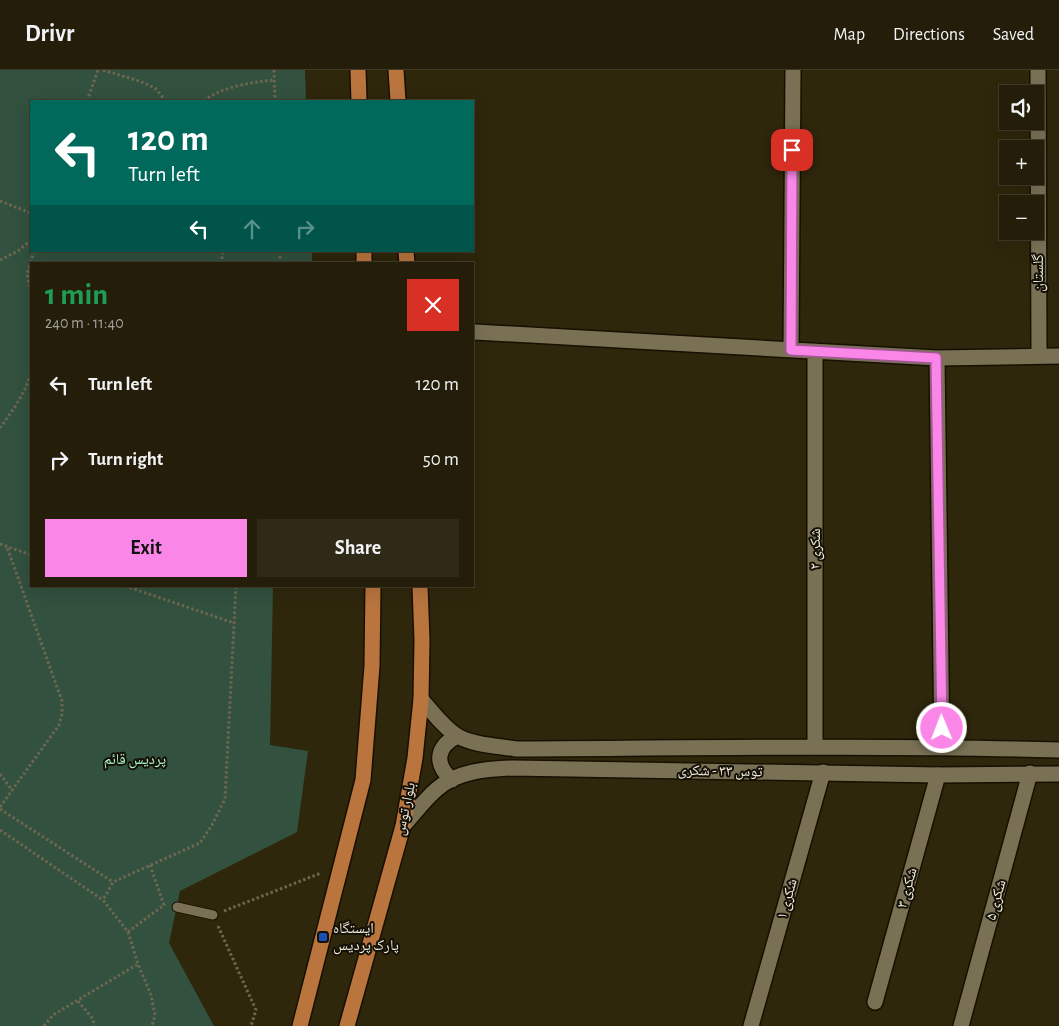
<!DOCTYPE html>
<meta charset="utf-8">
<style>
body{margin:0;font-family:"Alegreya Sans","Noto Naskh Arabic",sans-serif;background:#2f2a17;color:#f1f3f6;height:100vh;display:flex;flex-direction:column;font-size:19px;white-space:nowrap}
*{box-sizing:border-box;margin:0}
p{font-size:16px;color:#a3a29c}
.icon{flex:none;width:28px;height:28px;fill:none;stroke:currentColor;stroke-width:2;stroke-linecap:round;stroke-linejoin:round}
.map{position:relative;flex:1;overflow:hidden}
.sheet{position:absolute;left:30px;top:192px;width:444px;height:325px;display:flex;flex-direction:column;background:#231d09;border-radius:0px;box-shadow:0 5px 20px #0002,0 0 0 1px #403b2a}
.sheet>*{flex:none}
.guide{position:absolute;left:30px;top:30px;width:444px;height:152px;border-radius:0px;box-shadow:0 5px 20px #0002,0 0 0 1px #403b2a;background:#00695c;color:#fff;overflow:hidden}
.buttons{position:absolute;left:999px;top:15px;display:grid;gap:10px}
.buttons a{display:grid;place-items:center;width:45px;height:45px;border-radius:0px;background:#231d09;box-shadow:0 5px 20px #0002,0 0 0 1px #403b2a;font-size:25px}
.pin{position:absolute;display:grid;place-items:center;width:42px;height:42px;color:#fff;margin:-21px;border-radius:10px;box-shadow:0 2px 8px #0006}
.me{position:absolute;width:55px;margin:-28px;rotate:359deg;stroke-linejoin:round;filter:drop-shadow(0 0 4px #0008)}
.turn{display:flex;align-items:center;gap:18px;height:105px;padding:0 15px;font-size:22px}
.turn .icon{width:65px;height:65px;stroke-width:2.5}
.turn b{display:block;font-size:35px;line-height:42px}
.lanes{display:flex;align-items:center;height:48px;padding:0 15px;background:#0003;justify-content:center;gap:25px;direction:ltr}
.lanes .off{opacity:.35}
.round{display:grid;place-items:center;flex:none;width:52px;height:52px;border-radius:0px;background:#2f2a17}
.overview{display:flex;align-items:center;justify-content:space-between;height:85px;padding:0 15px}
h1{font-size:30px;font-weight:600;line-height:38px;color:#1e9e55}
.primary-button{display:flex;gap:10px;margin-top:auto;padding:10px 15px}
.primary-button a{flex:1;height:58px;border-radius:0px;background:#fa87e8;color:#111;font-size:20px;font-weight:600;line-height:58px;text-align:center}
.primary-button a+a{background:#2f2a17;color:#f1f3f6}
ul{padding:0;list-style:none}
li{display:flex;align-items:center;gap:15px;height:75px;padding:0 15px}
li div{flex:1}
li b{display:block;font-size:19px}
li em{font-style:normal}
header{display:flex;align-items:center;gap:30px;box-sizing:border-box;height:70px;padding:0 25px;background:#231d09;border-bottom:1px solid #403b2a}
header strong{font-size:24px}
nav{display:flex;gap:28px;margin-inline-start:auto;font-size:18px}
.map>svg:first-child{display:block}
.green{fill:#32513f}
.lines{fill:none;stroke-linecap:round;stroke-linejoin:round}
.lane-casing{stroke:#171000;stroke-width:11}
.street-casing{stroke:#171000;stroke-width:18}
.secondary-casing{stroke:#171000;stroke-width:18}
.primary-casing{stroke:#171000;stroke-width:18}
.path{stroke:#6e674f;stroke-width:3;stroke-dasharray:2.5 2.5;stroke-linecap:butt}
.lane{stroke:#7a7155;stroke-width:9}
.street{stroke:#7a7155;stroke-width:15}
.secondary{stroke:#7a7155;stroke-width:15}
.primary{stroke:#ba753f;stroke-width:15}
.route-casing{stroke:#a25897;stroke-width:12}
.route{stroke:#fa87e8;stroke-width:9}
.transit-dot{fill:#1a4fb4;stroke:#141006;stroke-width:2}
.labels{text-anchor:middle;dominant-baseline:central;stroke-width:4;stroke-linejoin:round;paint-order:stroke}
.street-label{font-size:15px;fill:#efeada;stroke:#141006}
.park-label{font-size:15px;fill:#acf8cb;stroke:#141006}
.poi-label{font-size:15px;fill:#efeada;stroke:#141006;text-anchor:start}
</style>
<header>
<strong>Drivr</strong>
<nav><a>Map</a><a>Directions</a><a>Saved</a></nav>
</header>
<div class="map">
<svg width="1059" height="956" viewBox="0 0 1059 956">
<rect width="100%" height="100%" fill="#2f270c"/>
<path class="green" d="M0,0H305L306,31H31V181H312V194H31V516H273L270,675L308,681L297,762L180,821L169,873L214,956H0Z"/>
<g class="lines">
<g class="lane-casing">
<path id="lane" d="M177,837L213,845"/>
</g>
<g class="street-casing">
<path id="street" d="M1038,0L1039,286
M475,262L937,288L1059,286
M791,280L793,0
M815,281V677
M937,288L942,677
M875,932L938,705
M751,956L823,702
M961,956L1030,703"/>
</g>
<g class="secondary-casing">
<path id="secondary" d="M421,629C432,641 442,656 456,665C471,675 499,676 516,679C697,678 878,675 1059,680
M452,710C434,694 436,677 457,666
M403,756C414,744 425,729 437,719C457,701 487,699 512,698L938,705L1059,704"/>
</g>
<g class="primary-casing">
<path id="primary" d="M358,0L359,31
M396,0L398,31
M364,181V194
M406,181L407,194
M300,956L363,710L372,596L373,516
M347,956L403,756L415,688L421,629L422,570L420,516"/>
</g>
<path class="path" d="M103,0L139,11L155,18L166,31
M274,0L275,31
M87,31L98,0
M204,31C220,17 253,12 274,10
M0,131L31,143
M280,181V194
M0,190L18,181L31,170
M221,194L223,181
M31,222L27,204L34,181
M0,358C12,341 26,323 31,302
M0,474L31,485
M125,516L234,553
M0,704L12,720
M0,737L59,655L62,644V631L7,477
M0,739L113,812
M0,760L103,830
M150,795L164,835L128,862L103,830L113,812L200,773L212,755L225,729L236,516
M224,841L321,803
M218,856L256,940L251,956
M128,862L138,894L151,925L155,945L152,956
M78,931L93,949L94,956
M44,956L53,945L138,894"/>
<use href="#lane" class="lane"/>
<use href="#street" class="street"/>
<use href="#secondary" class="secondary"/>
<use href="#primary" class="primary"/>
</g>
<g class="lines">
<g class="route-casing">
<path id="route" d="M792,80L791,280L936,288L942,658"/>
</g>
<use href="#route" class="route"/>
</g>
<rect class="transit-dot" x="318" y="862" width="10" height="10" rx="2.5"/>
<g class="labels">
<g class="street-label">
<text transform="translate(1038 203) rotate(-90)">گلستان</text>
<text transform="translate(815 479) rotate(-90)">شکری ۲</text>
<text transform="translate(720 701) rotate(1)">توس ۳۳ - شکری</text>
<text transform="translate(405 739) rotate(-78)">بلوار توس</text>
<text transform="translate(907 818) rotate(-75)">شکری ۳</text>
<text transform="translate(787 829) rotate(-74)">شکری ۱</text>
<text transform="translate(996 830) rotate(-75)">شکری ۵</text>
</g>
<g class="park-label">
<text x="135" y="689">پردیس قائم</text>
</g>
<g class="poi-label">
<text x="333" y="858">ایستگاه<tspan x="333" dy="17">پارک پردیس</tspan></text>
</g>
</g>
</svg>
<div class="buttons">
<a><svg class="icon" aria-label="sound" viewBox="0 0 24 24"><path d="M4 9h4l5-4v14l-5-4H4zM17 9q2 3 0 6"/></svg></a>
<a>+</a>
<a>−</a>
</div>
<div class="pin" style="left:792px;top:80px;background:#d93025"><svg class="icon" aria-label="arrive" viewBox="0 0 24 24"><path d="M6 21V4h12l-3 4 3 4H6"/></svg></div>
<svg class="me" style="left:942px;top:658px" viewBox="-20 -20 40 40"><circle r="17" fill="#fa87e8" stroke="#fff" stroke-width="3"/><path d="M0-11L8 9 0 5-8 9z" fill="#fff"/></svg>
<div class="guide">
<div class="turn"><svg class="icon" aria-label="left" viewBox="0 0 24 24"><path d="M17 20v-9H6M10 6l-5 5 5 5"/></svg><div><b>120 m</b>Turn left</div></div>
<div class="lanes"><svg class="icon" aria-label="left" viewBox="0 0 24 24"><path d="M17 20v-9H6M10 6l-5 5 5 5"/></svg><svg class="icon off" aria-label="ahead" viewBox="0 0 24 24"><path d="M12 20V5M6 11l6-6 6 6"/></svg><svg class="icon off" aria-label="right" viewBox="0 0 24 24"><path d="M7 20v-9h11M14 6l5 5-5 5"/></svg></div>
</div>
<section class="sheet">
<div class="overview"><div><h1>1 min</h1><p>240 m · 11:40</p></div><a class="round" style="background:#d93025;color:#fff"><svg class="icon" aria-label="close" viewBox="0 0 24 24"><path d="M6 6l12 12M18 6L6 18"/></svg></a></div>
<ul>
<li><svg class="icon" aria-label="left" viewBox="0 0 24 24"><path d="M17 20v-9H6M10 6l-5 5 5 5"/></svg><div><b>Turn left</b></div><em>120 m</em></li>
<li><svg class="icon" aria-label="right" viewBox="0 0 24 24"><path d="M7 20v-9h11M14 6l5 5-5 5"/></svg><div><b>Turn right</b></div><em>50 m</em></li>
</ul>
<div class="primary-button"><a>Exit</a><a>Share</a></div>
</section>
</div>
